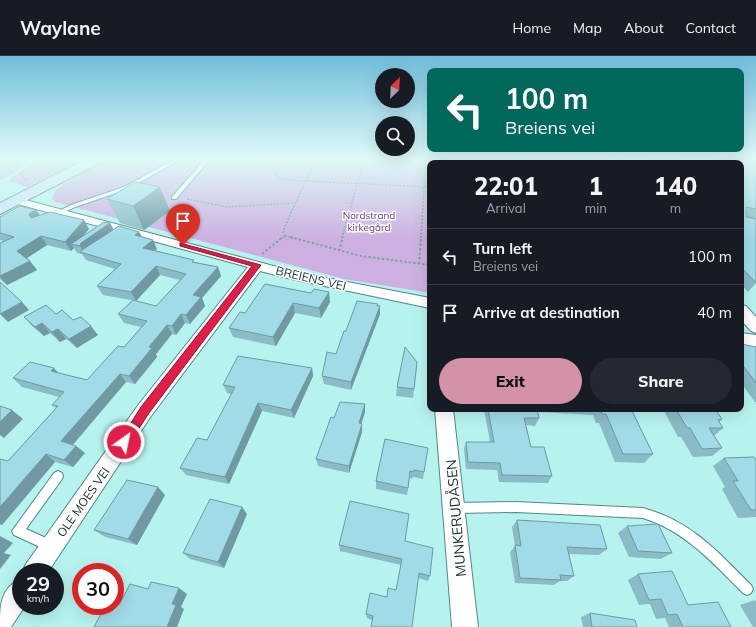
<!DOCTYPE html>
<meta charset="utf-8">
<style>
body{margin:0;font-family:Mulish,sans-serif;background:#242831;color:#f1f3f6;height:100vh;display:flex;flex-direction:column;font-size:15px;white-space:nowrap}
*{box-sizing:border-box;margin:0}
p{font-size:13px;color:#9ea1a6}
.icon{flex:none;width:22px;height:22px;fill:none;stroke:currentColor;stroke-width:2;stroke-linecap:round;stroke-linejoin:round}
.map{position:relative;flex:1;overflow:hidden}
.details{position:absolute;left:427px;top:104px;width:317px;height:252px;display:flex;flex-direction:column;background:#171b24;border-radius:8px;box-shadow:0 4px 16px #0002}
.details>*{flex:none}
.hud{position:absolute;left:427px;top:12px;width:317px;height:84px;border-radius:8px;box-shadow:0 4px 16px #0002;background:#00695c;color:#fff;overflow:hidden}
.needle{width:26px;rotate:24deg}
.buttons{position:absolute;left:375px;top:12px;display:grid;gap:8px}
.buttons a{display:grid;place-items:center;width:40px;height:40px;border-radius:50%;background:#171b24;box-shadow:0 4px 16px #0002;font-size:20px}
.speed{position:absolute;left:12px;top:507px;display:flex;gap:8px;font-size:20px;font-weight:700;text-align:center}
.speed>*{display:grid;place-content:center;width:52px;height:52px;border-radius:50%;background:#171b24;box-shadow:0 4px 16px #0002;line-height:1}
.speed small{font-size:10px;font-weight:400}
.speed .limit{border:6px solid #d22;background:#fff;color:#111}
.pin{position:absolute;display:grid;place-items:center;width:34px;height:34px;color:#fff;margin:-41px -17px;border-radius:50% 50% 50% 0;rotate:-45deg;box-shadow:0 0 4px #0007}
.pin .icon{rotate:45deg}
.me{position:absolute;width:44px;margin:-22px;rotate:33deg;stroke-linejoin:round;filter:drop-shadow(0 0 3px #0008)}
.turn{display:flex;align-items:center;gap:14px;height:84px;padding:0 12px;font-size:18px}
.turn .icon{width:52px;height:52px;stroke-width:2.5}
.turn b{display:block;font-size:28px;line-height:34px}
.eta{display:flex;justify-content:space-evenly;align-items:center;height:68px;text-align:center}
.eta b{font-size:24px;font-weight:800;line-height:28px}
.primary-button{display:flex;gap:8px;margin-top:auto;padding:8px 12px}
.primary-button a{flex:1;height:46px;border-radius:24px;background:#d392a7;color:#111;font-size:16px;font-weight:800;line-height:46px;text-align:center}
.primary-button a+a{background:#242831;color:#f1f3f6}
ul{padding:0;list-style:none}
li{display:flex;align-items:center;gap:12px;height:56px;padding:0 12px;border-top:1px solid #363941}
li div{flex:1}
li b{display:block;font-size:15px}
li em{font-style:normal}
header{display:flex;align-items:center;gap:24px;box-sizing:border-box;height:56px;padding:0 20px;background:#171b24;border-bottom:1px solid #363941}
header strong{font-size:19px}
nav{display:flex;gap:22px;margin-inline-start:auto;font-size:14px}
.map>svg:first-child{display:block}
.green{fill:#cdb0e1}
.lines{fill:none;stroke-linecap:round;stroke-linejoin:round}
.service-casing{stroke:#4e8986;stroke-width:2}
.minor-casing{stroke:#4e8986;stroke-width:2}
.secondary-casing{stroke:#4e8986;stroke-width:2}
.path-far1{stroke:#77a6a3;stroke-width:1.5;stroke-dasharray:2 1.5;stroke-linecap:butt}
.path{stroke:#77a6a3;stroke-width:2;stroke-dasharray:2.5 2;stroke-linecap:butt}
.service{fill:#fff;fill-rule:evenodd}
.minor{fill:#fff;fill-rule:evenodd}
.secondary{fill:#cfe3f9;fill-rule:evenodd}
.wall{fill:#8abcc7}
.shaded-wall{fill:#7099a2}
.building{fill:#a0dbe7;stroke:#7099a2}
.route{fill:#e11d48;stroke:#92132f}
.labels{text-anchor:middle;dominant-baseline:central;stroke-width:3;stroke-linejoin:round;paint-order:stroke}
.far-park-label{font-size:10px;fill:#6a3888;stroke:#fff}
.street-label{font-size:12px;fill:#162f2e;stroke:#fff}
.near-street-label{font-size:14px;fill:#162f2e;stroke:#fff}
</style>
<header>
<strong>Waylane</strong>
<nav><a>Home</a><a>Map</a><a>About</a><a>Contact</a></nav>
</header>
<div class="map">
<svg width="756" height="571" viewBox="0 0 756 571">
<rect width="100%" height="100%" fill="#b6f3ef"/>
<path class="green" d="M0,103H31L15,117L0,124Z
M44,103H83L28,131L8,125L17,117Z
M108,103H610L613,107H430V237L344,223L55,146L52,142L55,135L61,130Z"/>
<g class="lines">
<g class="service-casing">
<path id="service" d="M175,103H181L128,133L75,151L56,160L51,159L71,149L124,131Z
M205,103H210L176,143H172V141Z
M674,103H682V104L680,105Z
M58,415L62,417L63,420L62,423L26,473L55,486L57,490L55,494L51,496L14,479L12,475L54,417Z
M516,446L643,452C691,465 717,495 751,529L753,533L751,537L747,539L743,537C713,507 685,475 643,462L516,456L455,457L451,456L450,452L451,448L455,447Z"/>
</g>
<g class="minor-casing">
<path id="minor" d="M610,103H620L623,107H613Z
M18,142L296,216L430,242V252L296,224L260,215L151,360L48,516H22L26,508L139,348L248,211L14,147L12,145Z
M741,249L746,250L756,261V277L751,275L741,264Z
M741,277L756,279V291L741,289Z
M435,353H453L478,571H452Z
M21,523V550H25L11,571H0C0,550 0,532 21,523Z"/>
</g>
<g class="secondary-casing">
<path id="secondary" d="M86,103H103L102,106L0,158V147Z"/>
</g>
<path class="path-far1" d="M254,103L272,110L277,120L285,124L430,131
M523,103L524,107
M582,103L584,107
M472,107H482
M26,124L20,117L37,103
M187,143L227,151L296,147
M285,180L293,182
M285,180L283,176L285,170L316,103
M282,182L285,180
M342,182L364,103
M421,182L426,103"/>
<path class="path" d="M290,181L361,200L430,209
M339,195L343,181
M262,198L283,181
M419,208L421,181"/>
<use href="#service" class="service"/>
<use href="#minor" class="minor"/>
<use href="#secondary" class="secondary"/>
</g>
<path class="wall" d="M709,103H756V227L748,236L741,228V107H708Z
M107,143L170,155L144,174L120,167Z
M36,154L40,159L89,173L83,180L114,174L139,176L142,181L157,193L154,194L195,206L218,211L221,220L202,242L205,250L190,268L185,267L176,279L172,278L156,298L157,301L135,328L126,326L73,389L76,390L85,397L73,411L55,406L2,469L0,468V403L8,405L56,352L52,349L59,341L22,331L13,322L59,317L87,324L124,291L141,271L124,267L118,258L156,250L180,224L160,219L136,245L103,239L97,230L115,213L86,204L82,198L77,197L74,192L71,195L47,189L27,202L37,214L7,229L0,223V187L4,185L0,184V161Z
M265,228L330,246L321,262L295,257L276,290L233,281L229,272L245,257Z
M378,250L380,258L351,334L324,328L322,320L336,298Z
M56,258L73,264L98,279L77,292L66,283L60,286L50,277L44,280L33,271L24,261Z
M741,288L756,291V346H755L741,327Z
M417,306L413,342L396,340L397,331Z
M312,312L313,320L294,362L262,355L229,428L186,419L180,412L207,384L231,338L227,337L223,329Z
M484,353H631L653,398L644,407L615,406L599,367H596L593,359L538,356L539,362L535,370L526,369L531,391L552,420L548,427L499,426L497,414L466,413L464,393L466,386H490Z
M663,353H715L722,363L719,366L723,372L714,380L722,392L712,400L693,401L681,381H678Z
M365,356L361,368L362,376L349,417L318,410L316,403L334,362Z
M385,383L424,416L423,423L413,421L412,423L410,422L407,439L376,433V425Z
M724,402L756,404V461L738,462L722,433L725,431L713,410Z
M165,439L137,489L105,481L94,474Z
M242,451L247,458L224,512L190,503L183,497Z
M517,464L607,493L599,499L569,498L574,520L567,525H560L554,529L515,527L510,496L515,490L512,471Z
M627,470L672,497L661,503L629,501L618,477Z
M405,485L430,520L428,525L418,522L372,564L367,562L366,558L387,541L396,534L401,509L340,495L339,489Z
M638,518L688,549L731,571H669L665,562L656,563L650,548L639,549L628,524Z
M755,544L756,546V571H753L740,549Z
M590,557L637,571H583L581,561Z"/>
<path class="shaded-wall" d="M160,131L170,155L144,174L133,150Z
M36,154L42,162H31L29,158Z
M84,164L89,173L76,189L71,188L74,192L71,195L65,186Z
M110,167L115,176L84,197L80,190L81,187Z
M139,176L144,184L135,179Z
M41,180L47,189L24,204L17,195Z
M153,184L157,193L147,200L143,192Z
M30,205L37,214L7,229L0,221V220Z
M156,210L160,219L136,245L131,236Z
M218,211L221,220L202,242L205,250L190,268L186,259L193,239Z
M329,236L330,246L321,262L319,252Z
M22,246L29,254L8,266L0,258Z
M293,247L295,257L276,290L273,281Z
M378,248V255L380,250V258L351,334V326Z
M181,258L185,267L176,279L172,270Z
M42,267L50,277L44,280L35,271Z
M167,269L172,278L156,298L157,301L135,328L129,320L149,291Z
M91,270L98,279L77,292L69,283Z
M58,273L66,283L60,286L52,276Z
M54,312L62,321L51,315Z
M312,312L313,320L294,362L291,354Z
M120,318L126,326L69,393L61,385Z
M258,347L262,355L229,428L225,421Z
M365,348V356L359,375V367Z
M12,354L23,363L4,382L0,379V366Z
M362,368V376L349,417V410Z
M76,390L85,397L73,411L64,404Z
M46,398L55,406L2,469L0,468V451Z
M158,431L165,439L137,489L128,483Z
M242,451L247,458L224,512L218,506Z
M0,480L13,487L4,497L11,499L0,513Z
M179,532L187,538L181,551L184,553L177,571H167L172,548Z"/>
<path class="building" d="M655,103H678L676,107H654Z
M711,103H756V153L746,151V161L756,163V227L741,211V107H711Z
M135,126L160,131L133,150L107,143Z
M20,150L36,154L29,158L31,162L50,156L84,164L65,186L41,180L17,195L30,205L0,220V187L14,181L0,177V161Z
M104,166L110,167L81,187L80,190L71,188Z
M119,170L139,176L135,179L153,184L143,192L194,204L192,206L218,211L193,239L201,241L186,259L181,258L172,270L167,269L149,291L152,292L129,320L120,318L61,385L76,390L64,404L46,398L0,451V403L8,405L58,350L52,349L64,336L13,322L30,306L54,312L51,315L87,324L118,290L124,291L147,265L118,258L133,244L156,250L186,218L156,210L131,236L97,230L121,208L80,196L85,192Z
M0,226L22,246L0,258Z
M265,228L311,237L314,233L329,236L319,252L293,247L273,281L229,272L240,256L245,257Z
M357,245L378,248L377,250H380L351,326L322,320L327,296L336,298L344,275H346Z
M46,249L56,258L62,254L73,264L81,261L91,270L69,283L58,273L52,276L42,267L35,271L24,261Z
M741,288L756,291V327L741,307Z
M405,291L417,306L414,333L397,331Z
M238,300L312,312L291,354L258,347L225,421L180,412L197,382L207,384L235,331L223,329Z
M340,346L365,348L359,367L362,368L349,410L316,403L331,361L334,362Z
M0,350L12,354L0,366Z
M488,353H537L539,362H524L531,391H544L552,420L502,419L500,407L468,406L466,386H494Z
M600,353H631L653,398H623L606,358H602Z
M676,353H715L722,363L718,364L723,372H709L722,392L702,393L690,372H687Z
M385,383L428,392L424,416L414,414L413,416L410,415L408,432L376,425Z
M754,401L756,404V454H751L733,425H738L724,402Z
M127,424L158,431L128,483L94,474Z
M210,443L242,451L218,506L183,497Z
M350,445L409,458L405,485L433,492L430,520L419,517L412,571H371L373,560L366,558L370,537L387,541L388,532L396,534L402,503L339,489Z
M517,464L600,469L607,493L567,491L574,520L560,519L561,524L520,522L515,489L521,490Z
M658,468L672,497L638,495L627,470Z
M672,515L688,549L718,546L731,571H683L677,558L668,559L661,543L649,544L638,518Z
M151,526L179,532L172,548L176,549L167,571H94L102,556L104,557L108,550H115V548L119,549L130,528L148,533Z
M590,557L635,564L637,571H592Z"/>
<linearGradient id="sky" x2="0" y2="1"><stop stop-color="#6fbdda"/><stop offset="0.56" stop-color="#defaf8"/><stop offset="1" stop-color="#defaf8" stop-opacity="0"/></linearGradient>
<rect width="756" height="183" fill="url(#sky)"/>
<path class="route" d="M180,187L261,209L149,357L128,389L124,391L120,389L119,386L141,351L252,210L180,190Z"/>
<g class="labels">
<g class="far-park-label">
<text x="369" y="159">Nordstrand<tspan x="369" dy="12">kirkegård</tspan></text>
</g>
<g class="street-label">
<text transform="translate(311 222) rotate(13)">BREIENS VEI</text>
<text transform="translate(83 446) rotate(-55)">OLE MOES VEI</text>
</g>
<g class="near-street-label">
<text transform="translate(456 462) rotate(-95)">MUNKERUDÅSEN</text>
</g>
</g>
</svg>
<div class="buttons">
<a><svg class="needle" viewBox="-14 -14 28 28"><path d="M0-13l5 13h-10z" fill="#e53935"/><path d="M0 13l5-13h-10z" fill="#9ea1a6"/></svg></a>
<a><svg class="icon" aria-label="search" viewBox="0 0 24 24"><circle cx="10" cy="10" r="6"/><path d="M15 15l6 6"/></svg></a>
</div>
<div class="speed"><div>29<small>km/h</small></div><div class="limit">30</div></div>
<div class="pin" style="left:183px;top:189px;background:#d93025"><svg class="icon" aria-label="arrive" viewBox="0 0 24 24"><path d="M6 21V4h12l-3 4 3 4H6"/></svg></div>
<svg class="me" style="left:124px;top:386px" viewBox="-20 -20 40 40"><circle r="17" fill="#e11d48" stroke="#fff" stroke-width="3"/><path d="M0-11L8 9 0 5-8 9z" fill="#fff"/></svg>
<div class="hud">
<div class="turn"><svg class="icon" aria-label="left" viewBox="0 0 24 24"><path d="M17 20v-9H6M10 6l-5 5 5 5"/></svg><div><b>100 m</b>Breiens vei</div></div>
</div>
<section class="details">
<div class="eta">
<div><b>22:01</b><p>Arrival</p></div>
<div><b>1</b><p>min</p></div>
<div><b>140</b><p>m</p></div>
</div>
<ul>
<li><svg class="icon" aria-label="left" viewBox="0 0 24 24"><path d="M17 20v-9H6M10 6l-5 5 5 5"/></svg><div><b>Turn left</b><p>Breiens vei</p></div><em>100 m</em></li>
<li><svg class="icon" aria-label="arrive" viewBox="0 0 24 24"><path d="M6 21V4h12l-3 4 3 4H6"/></svg><div><b>Arrive at destination</b></div><em>40 m</em></li>
</ul>
<div class="primary-button"><a>Exit</a><a>Share</a></div>
</section>
</div>
